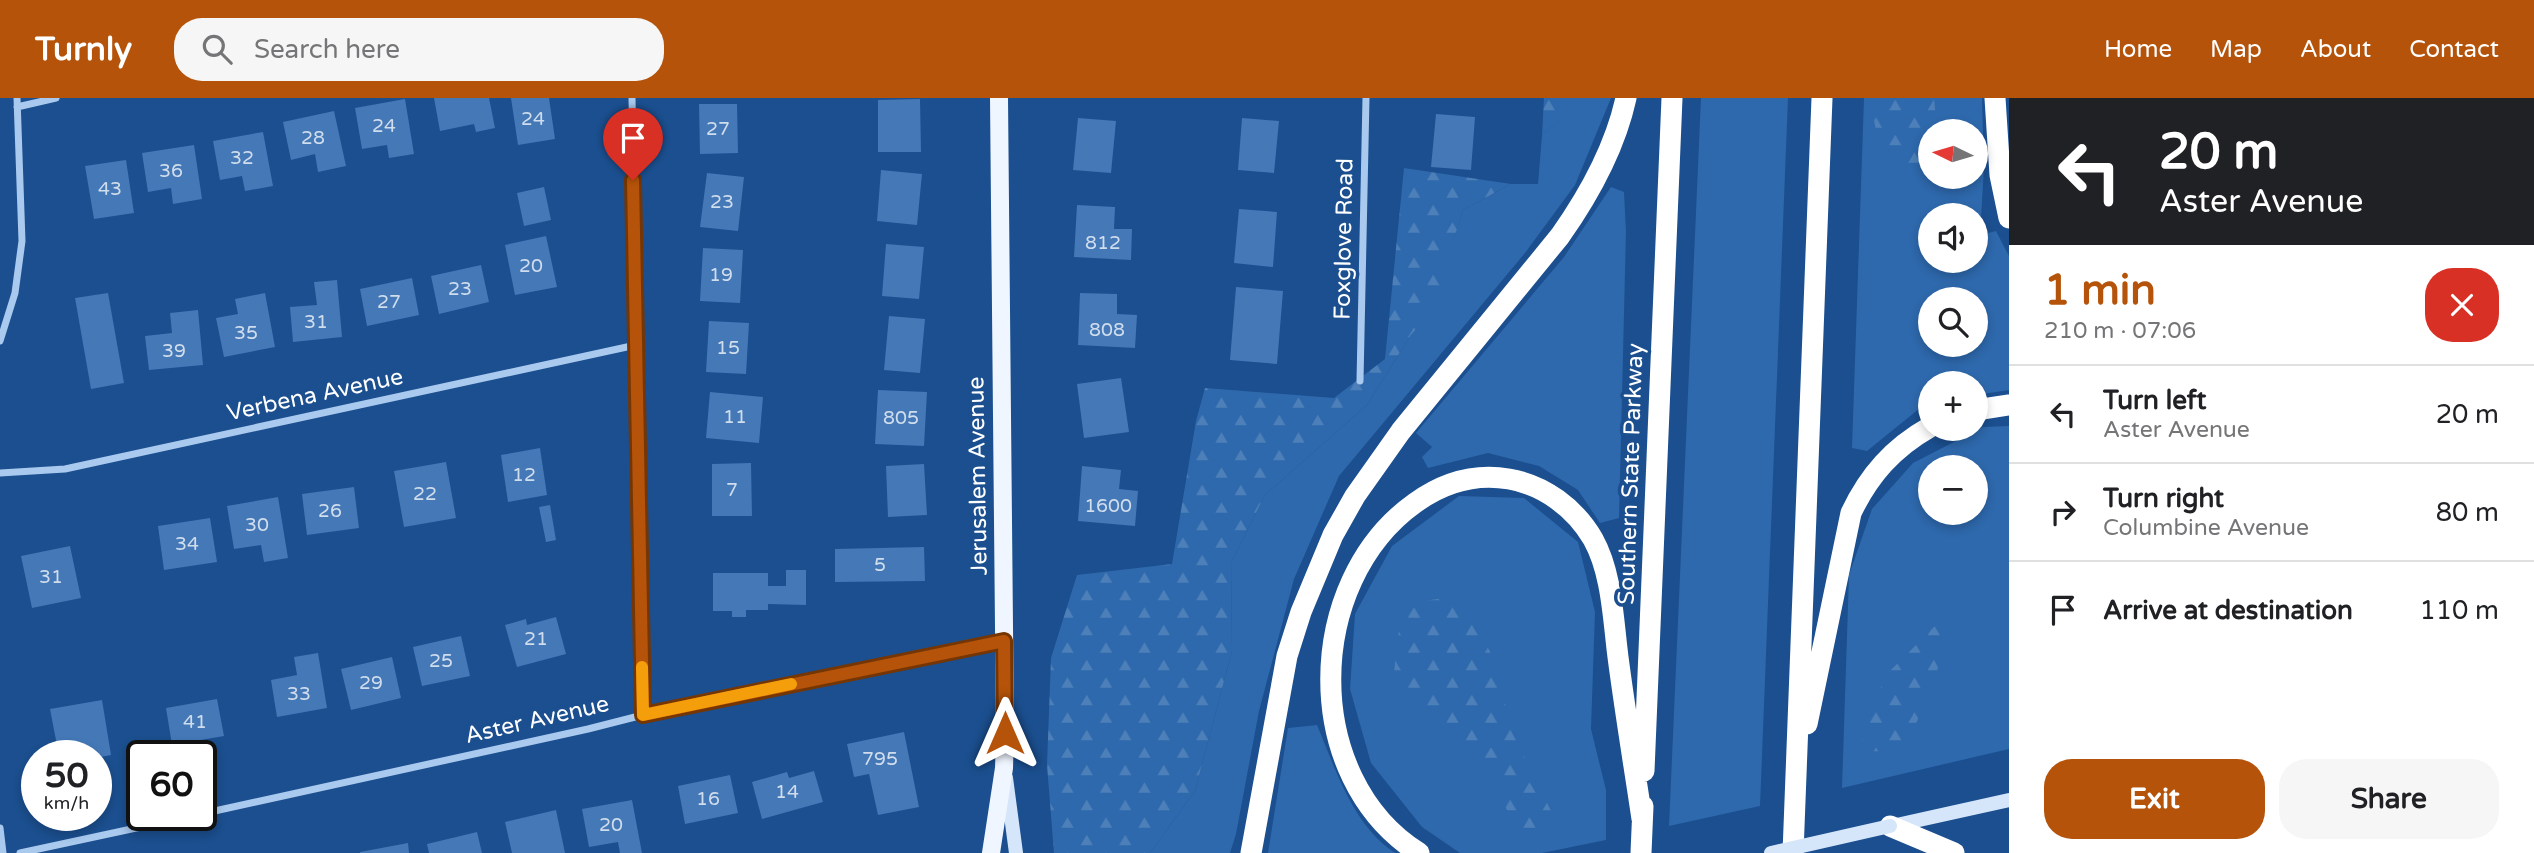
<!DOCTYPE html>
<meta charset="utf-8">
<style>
body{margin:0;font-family:"Varela Round",sans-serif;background:#f6f6f6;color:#202124;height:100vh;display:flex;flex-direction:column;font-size:26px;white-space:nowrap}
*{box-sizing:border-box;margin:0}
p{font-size:23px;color:#757577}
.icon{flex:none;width:38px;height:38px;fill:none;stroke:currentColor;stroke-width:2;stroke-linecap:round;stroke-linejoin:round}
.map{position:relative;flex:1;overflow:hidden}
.details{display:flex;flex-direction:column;background:#fff;width:525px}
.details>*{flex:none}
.hud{background:#202124;color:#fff;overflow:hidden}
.needle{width:46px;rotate:275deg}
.tools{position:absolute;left:1918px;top:21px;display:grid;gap:14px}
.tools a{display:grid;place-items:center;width:70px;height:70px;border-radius:50%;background:#fff;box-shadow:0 4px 10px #0003;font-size:35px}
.speed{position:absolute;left:21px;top:642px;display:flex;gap:14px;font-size:35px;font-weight:700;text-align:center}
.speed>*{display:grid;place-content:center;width:91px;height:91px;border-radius:50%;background:#fff;box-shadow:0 4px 10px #0003;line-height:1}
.speed small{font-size:18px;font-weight:400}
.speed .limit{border:4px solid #111;border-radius:10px;background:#fff;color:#111}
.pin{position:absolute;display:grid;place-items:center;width:60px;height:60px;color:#fff;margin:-72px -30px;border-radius:50% 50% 50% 0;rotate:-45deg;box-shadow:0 0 7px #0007}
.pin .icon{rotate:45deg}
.me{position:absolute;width:77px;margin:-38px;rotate:0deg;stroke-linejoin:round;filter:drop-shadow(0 0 5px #0008)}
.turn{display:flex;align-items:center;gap:24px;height:147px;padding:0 35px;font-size:32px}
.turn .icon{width:91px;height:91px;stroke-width:2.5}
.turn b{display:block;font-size:49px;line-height:60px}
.round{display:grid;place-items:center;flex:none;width:74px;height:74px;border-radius:28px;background:#f6f6f6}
.summary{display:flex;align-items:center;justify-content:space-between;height:119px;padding:0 35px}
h1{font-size:42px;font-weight:800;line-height:52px;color:#b45309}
.cta{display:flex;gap:14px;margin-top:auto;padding:14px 35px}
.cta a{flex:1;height:80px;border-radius:28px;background:#b45309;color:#fff;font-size:28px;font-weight:800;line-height:80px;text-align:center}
.cta a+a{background:#f6f6f6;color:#202124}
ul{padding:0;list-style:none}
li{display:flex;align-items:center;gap:21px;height:98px;padding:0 35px;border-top:2px solid #e0e0e0}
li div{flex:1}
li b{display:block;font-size:26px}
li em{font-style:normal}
header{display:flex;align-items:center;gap:42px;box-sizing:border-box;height:98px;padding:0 35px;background:#b45309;color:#fff}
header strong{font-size:33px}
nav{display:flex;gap:38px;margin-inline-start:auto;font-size:24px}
.search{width:490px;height:63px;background:#f6f6f6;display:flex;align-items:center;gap:18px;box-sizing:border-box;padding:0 24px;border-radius:28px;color:#757577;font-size:26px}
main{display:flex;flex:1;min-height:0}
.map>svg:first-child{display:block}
.grass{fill:#2e69ad;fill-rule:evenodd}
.forest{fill:url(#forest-firs)}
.building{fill:#4478b7}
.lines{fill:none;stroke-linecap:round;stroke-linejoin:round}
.street{stroke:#a9c9ee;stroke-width:7}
.secondary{stroke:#d6e6fa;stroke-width:14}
.primary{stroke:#f0f6ff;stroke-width:18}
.highway{stroke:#fff;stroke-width:21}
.secondary-bridge{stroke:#d6e6fa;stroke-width:14}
.route-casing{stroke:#753606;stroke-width:18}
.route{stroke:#b45309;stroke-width:12}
.slow{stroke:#f59e0b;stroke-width:12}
.labels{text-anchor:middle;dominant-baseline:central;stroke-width:7;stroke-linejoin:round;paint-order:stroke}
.number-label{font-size:19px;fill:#d0dded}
.street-label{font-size:23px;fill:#fff;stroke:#1b4f8f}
</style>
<header>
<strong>Turnly</strong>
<div class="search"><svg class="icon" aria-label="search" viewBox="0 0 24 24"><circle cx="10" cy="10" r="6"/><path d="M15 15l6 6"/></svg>Search here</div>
<nav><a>Home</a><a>Map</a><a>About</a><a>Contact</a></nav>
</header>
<main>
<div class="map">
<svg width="2009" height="755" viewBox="0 0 2009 755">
<defs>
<pattern id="forest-firs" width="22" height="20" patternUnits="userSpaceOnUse" patternTransform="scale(1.75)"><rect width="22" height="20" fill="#2e69ad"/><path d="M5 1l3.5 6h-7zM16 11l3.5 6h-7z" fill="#4d80b9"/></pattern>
</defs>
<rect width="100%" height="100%" fill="#1b4f8f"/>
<path class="grass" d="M1574,0H1611L1575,87L1525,155L1339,378L1294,481L1259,613L1236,736L1230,755H1150L1195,693L1232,553L1231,465L1265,397L1367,307L1411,237L1430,214L1463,112L1511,86H1538L1542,37L1574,9Z
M1701,0H1788L1760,708L1669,728Z
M1864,0H1982L1984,70L1980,137L1996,133L2009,158V292L1976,297V285H1930V305L1925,306L1867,353L1852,350ZM1930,33H1976V79H1930ZM1930,117H1976V163H1930ZM1930,201H1976V247H1930Z
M1611,89L1624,94L1626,134L1619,420L1600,425L1578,392L1539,368L1488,355L1428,370L1422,359L1432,349L1416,335L1564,159Z
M2009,328V651L1842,690L1849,477L1872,411L1913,365L1983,329ZM1930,369H1976V415H1930Z
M1459,398L1524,400L1578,444L1595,514L1591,631L1606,692V742L1542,755H1460L1422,729L1371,665L1350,591L1355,516L1392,448Z
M1317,627C1336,672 1352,726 1395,755H1268L1288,630Z"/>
<path class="forest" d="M1544,0H1574L1575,9L1542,37Z
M1870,0H1934L1937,33H1930V59L1911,72L1879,49Z
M1404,70L1511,86L1463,112L1431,214L1411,237L1367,307L1265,397L1231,465L1232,553L1195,693L1150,755H1054L1047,667L1051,560L1077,477L1172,466L1196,323L1205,290L1334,300L1385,261Z
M1459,498L1493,559L1513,636L1557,725L1519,735L1487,674L1454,639L1393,583L1402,506Z
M1946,517L1936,581L1904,652L1858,654L1885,578Z"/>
<path class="building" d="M434,0H489L495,30L476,34L474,26L440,33Z
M511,0H549L555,41L518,47Z
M405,1L414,56L389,60L387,47L362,51L355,10Z
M920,1L921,54H878V2Z
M699,6H737L738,55L700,56Z
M334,13L346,68L318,74L315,56L291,62L283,24Z
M1436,16L1475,19L1471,72L1431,69Z
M1078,20L1116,23L1111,75L1073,72Z
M1242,20L1279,23L1274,75L1238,72Z
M263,34L273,88L245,93L242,78L220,82L213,43Z
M194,47L202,101L173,106L171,90L148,94L142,55Z
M126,62L134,115L94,121L85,68Z
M881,72L922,76L917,127L877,123Z
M707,75L744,79L738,133L700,129Z
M544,89L551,122L524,128L517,95Z
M1077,107L1115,109L1114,131H1132L1131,162L1074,159Z
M1239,111L1277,114L1273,169L1234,165Z
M546,138L557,189L515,197L505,147Z
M886,146L924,149L919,201L882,198Z
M703,150L743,152L740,205L700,203Z
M481,167L489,204L439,216L431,178Z
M412,180L419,217L367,228L360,191Z
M337,182L342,239L293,244L290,209L317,207L314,184Z
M1236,189L1283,193L1277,266L1230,262Z
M108,195L124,285L91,291L75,200Z
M265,195L275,249L224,259L216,220L238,216L235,201Z
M1080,195L1117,196V216L1137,217L1135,250L1078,247Z
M198,212L203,267L149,272L145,238L172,235L170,215Z
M889,218L925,221L920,275L884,272Z
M709,223L749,225L746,276L706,274Z
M1121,280L1129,334L1084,340L1077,286Z
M878,292L927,294L924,348L875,346Z
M710,294L763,299L759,345L706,340Z
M540,350L547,397L508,404L501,357Z
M446,364L456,420L404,429L394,373Z
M751,365L752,418H712V366Z
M924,366L927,417L888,419L886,368Z
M1082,368L1121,372L1119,391L1138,393L1135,428L1078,423Z
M354,389L359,430L307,437L302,396Z
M278,399L288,460L264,464L261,447L234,451L227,408Z
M550,407L556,442L546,444L539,409Z
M210,420L217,464L164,472L158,428Z
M70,448L81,500L32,510L21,458Z
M924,449L925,483L835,484V451Z
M786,472H806V507L768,506V512H746V519H732V513H713V475H768V488H786Z
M556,519L566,556L517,569L505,527L526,521L527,527Z
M461,538L470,578L422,588L413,549Z
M318,555L327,610L277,619L271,582L297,577L294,559Z
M392,559L401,600L351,612L341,571Z
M217,601L224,638L172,647L166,610Z
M102,602L111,657L96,660V658H59L50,611Z
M904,634L919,709L878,717L869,676L854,679L847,646Z
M814,673L823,704L762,721L752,684L787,674L789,680Z
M730,677L738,715L685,726L678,688Z
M632,702L642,755H620L618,744L589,749L582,711Z
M556,712L565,755H512L505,724Z
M477,734L482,755H429L427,746Z
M408,745L409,755H360V754Z"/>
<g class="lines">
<path class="street" d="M632,0L643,617
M17,9L56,0
M0,243L15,195L22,143L17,0
M1360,283L1366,0
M0,375L65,371L636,247
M201,716L588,631L643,617L1005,543
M0,730L3,755
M20,755L192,718"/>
<path class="secondary" d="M1006,680L1016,755
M1892,728L2009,702"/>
<path class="primary" d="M991,755L1004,670L1005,635L999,0"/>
<path class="highway" d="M1995,0L2000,77L2009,120
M1976,312L2009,307
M1807,626L1851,415C1869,377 1893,350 1930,329
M1644,673L1672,0
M1890,728L1954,755
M1251,755L1287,558L1301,514L1333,437L1355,398L1401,333L1560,138C1589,97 1615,50 1626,0
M1419,755C1300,680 1304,484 1415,405C1444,384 1474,375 1509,381C1544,387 1575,410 1593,441C1612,475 1613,520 1618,559C1625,613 1634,667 1642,721
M1641,755L1643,708
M1793,755L1822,0"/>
<path class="secondary-bridge" d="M1771,755L1890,728"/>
</g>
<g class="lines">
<g class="route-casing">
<path id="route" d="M633,82L643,617L1004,543L1005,635"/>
</g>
<use href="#route" class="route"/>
<path class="slow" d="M642,569L643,617L791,586"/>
</g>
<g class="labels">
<g class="number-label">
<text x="533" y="21">24</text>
<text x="384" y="28">24</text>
<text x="718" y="31">27</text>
<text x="313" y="40">28</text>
<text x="242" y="60">32</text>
<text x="171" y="73">36</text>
<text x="110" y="91">43</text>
<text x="722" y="104">23</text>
<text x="1103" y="145">812</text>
<text x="531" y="168">20</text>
<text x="721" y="177">19</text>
<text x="460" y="191">23</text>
<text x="389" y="204">27</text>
<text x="316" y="224">31</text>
<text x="1107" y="232">808</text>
<text x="246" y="235">35</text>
<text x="728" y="250">15</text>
<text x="174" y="253">39</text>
<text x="735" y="319">11</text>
<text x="901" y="320">805</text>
<text x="524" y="377">12</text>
<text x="732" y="392">7</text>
<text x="425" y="396">22</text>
<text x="1108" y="408">1600</text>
<text x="330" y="413">26</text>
<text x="257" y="427">30</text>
<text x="187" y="446">34</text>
<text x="880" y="467">5</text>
<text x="51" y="479">31</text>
<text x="536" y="541">21</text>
<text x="441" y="563">25</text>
<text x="371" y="585">29</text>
<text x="299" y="596">33</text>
<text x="195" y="624">41</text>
<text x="880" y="661">795</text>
<text x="787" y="694">14</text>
<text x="708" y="701">16</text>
<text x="611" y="727">20</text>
</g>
<g class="street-label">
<text transform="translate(1344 141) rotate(-89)">Foxglove Road</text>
<text transform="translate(315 297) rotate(-12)">Verbena Avenue</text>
<text transform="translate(1631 376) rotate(-88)">Southern State Parkway</text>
<text transform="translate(978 378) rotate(-91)">Jerusalem Avenue</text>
<text transform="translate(537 622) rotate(-13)">Aster Avenue</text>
</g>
</g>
</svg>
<div class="tools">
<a><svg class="needle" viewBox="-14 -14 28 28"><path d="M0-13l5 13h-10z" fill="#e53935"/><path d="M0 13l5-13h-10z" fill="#757577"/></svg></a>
<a><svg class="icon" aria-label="sound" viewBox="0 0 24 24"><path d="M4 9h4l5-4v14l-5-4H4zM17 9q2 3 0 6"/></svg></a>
<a><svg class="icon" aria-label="search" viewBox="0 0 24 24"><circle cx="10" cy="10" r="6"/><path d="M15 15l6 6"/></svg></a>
<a>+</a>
<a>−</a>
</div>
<div class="speed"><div>50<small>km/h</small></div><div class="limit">60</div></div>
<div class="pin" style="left:633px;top:82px;background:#d93025"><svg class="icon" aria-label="arrive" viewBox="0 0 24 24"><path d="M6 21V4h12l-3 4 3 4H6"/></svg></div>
<svg class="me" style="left:1005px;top:635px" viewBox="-20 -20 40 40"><path d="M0-17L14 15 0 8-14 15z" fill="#b45309" stroke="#fff" stroke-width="4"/></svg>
</div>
<section class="details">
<div class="hud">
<div class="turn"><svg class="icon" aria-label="left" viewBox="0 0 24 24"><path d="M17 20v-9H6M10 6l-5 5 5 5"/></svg><div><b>20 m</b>Aster Avenue</div></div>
</div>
<div class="summary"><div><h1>1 min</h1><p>210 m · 07:06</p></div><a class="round" style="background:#d93025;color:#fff"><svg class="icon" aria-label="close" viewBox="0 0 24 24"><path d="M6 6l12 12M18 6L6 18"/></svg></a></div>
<ul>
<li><svg class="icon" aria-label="left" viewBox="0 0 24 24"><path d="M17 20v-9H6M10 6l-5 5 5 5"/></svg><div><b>Turn left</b><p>Aster Avenue</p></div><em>20 m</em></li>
<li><svg class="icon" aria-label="right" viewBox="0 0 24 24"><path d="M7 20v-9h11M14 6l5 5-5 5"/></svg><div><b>Turn right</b><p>Columbine Avenue</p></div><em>80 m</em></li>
<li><svg class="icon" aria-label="arrive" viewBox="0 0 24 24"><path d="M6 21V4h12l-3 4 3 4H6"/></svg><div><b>Arrive at destination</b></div><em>110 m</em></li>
</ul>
<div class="cta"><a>Exit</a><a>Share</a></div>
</section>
</main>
